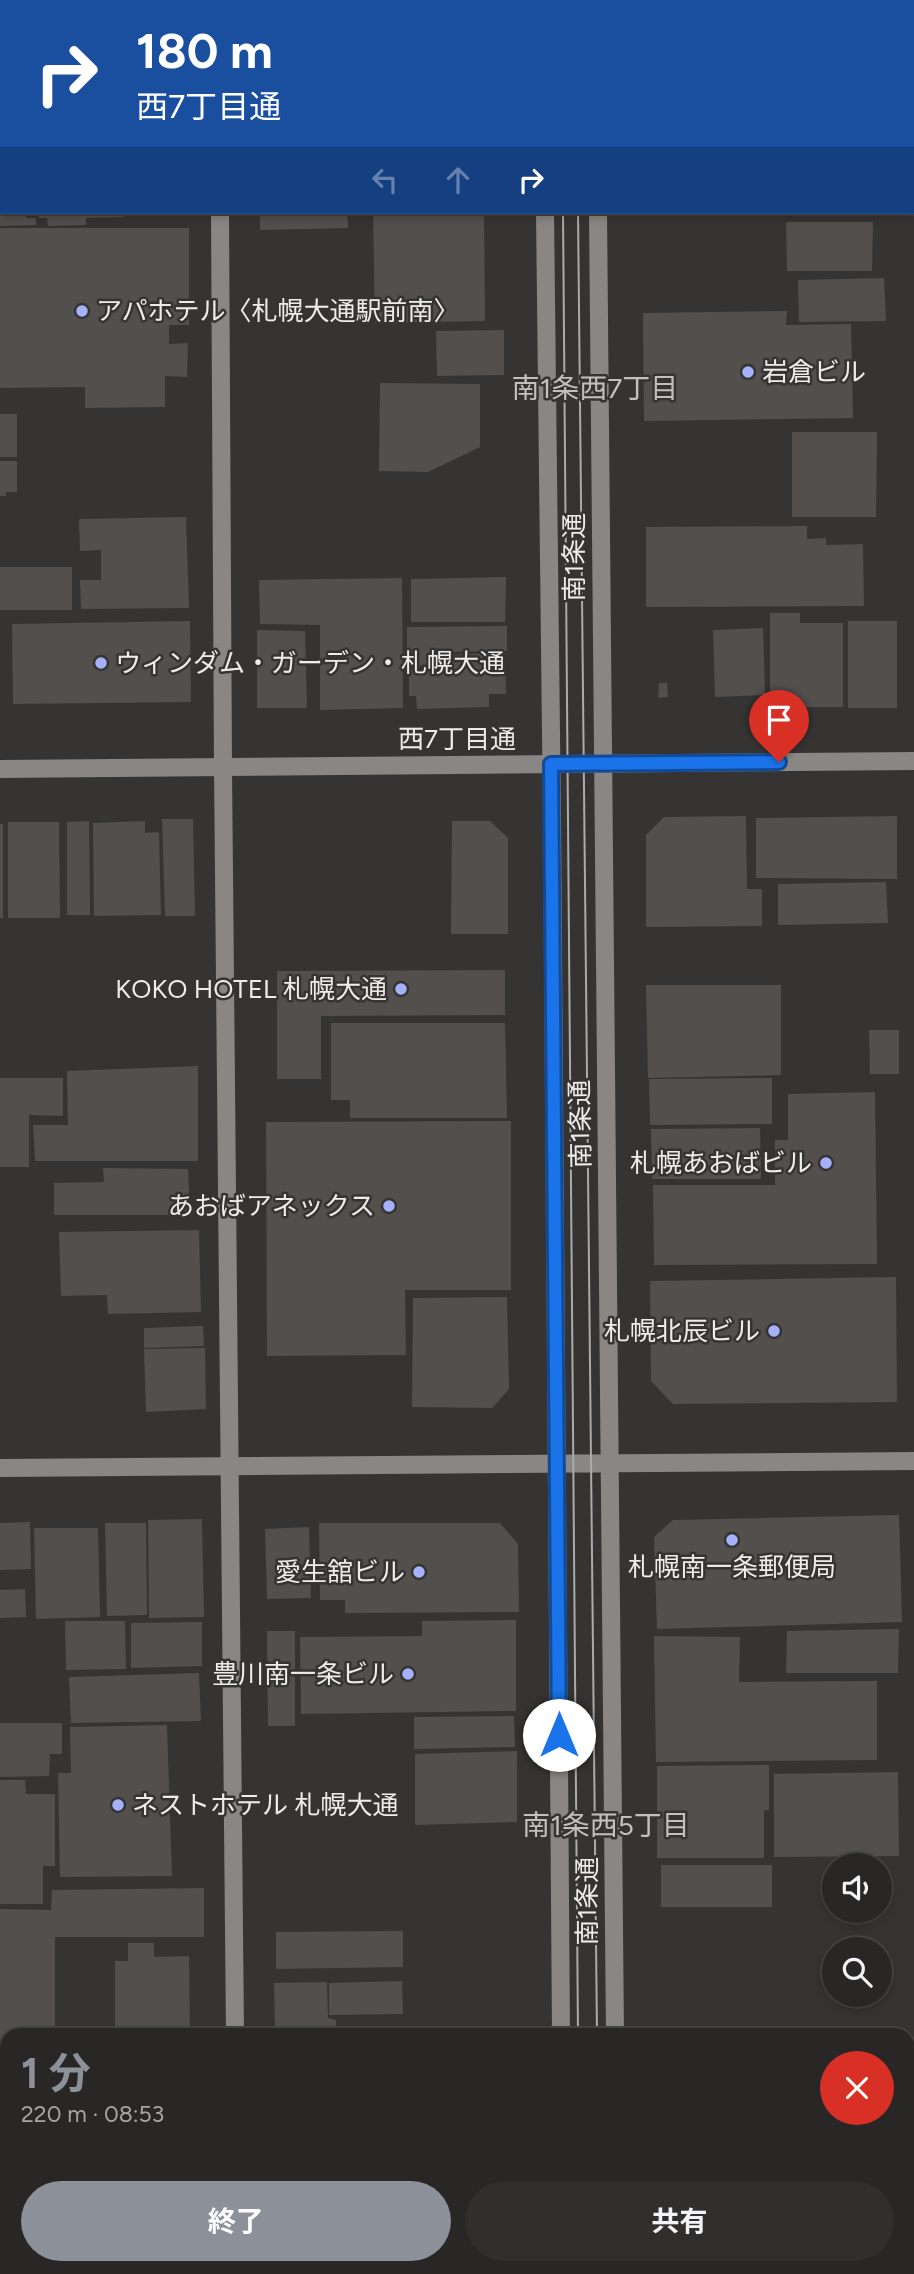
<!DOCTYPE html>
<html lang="ja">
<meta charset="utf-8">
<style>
body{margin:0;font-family:Figtree,"Noto Sans JP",sans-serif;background:#302f2e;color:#f1f3f6;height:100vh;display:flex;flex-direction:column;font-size:26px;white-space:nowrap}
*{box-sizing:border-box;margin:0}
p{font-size:23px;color:#a5a5a7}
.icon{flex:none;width:38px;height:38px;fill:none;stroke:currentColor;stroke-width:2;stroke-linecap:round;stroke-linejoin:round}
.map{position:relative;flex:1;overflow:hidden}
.panel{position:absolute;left:0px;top:2028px;width:915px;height:247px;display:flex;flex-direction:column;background:#282726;border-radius:21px 21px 0 0;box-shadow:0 4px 10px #0003,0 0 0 2px #444443}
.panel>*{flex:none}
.top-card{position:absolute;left:0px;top:0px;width:915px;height:214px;box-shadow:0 4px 10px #0003,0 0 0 2px #444443;background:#1a4fa0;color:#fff;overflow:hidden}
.controls{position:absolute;left:822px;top:1853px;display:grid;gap:14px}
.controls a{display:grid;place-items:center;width:70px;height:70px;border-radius:50%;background:#282726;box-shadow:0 4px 10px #0003,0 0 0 2px #444443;font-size:35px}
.pin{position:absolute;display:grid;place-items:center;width:60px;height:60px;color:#fff;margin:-72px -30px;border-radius:50% 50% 50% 0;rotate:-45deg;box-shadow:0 0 7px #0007}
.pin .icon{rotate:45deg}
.me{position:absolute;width:77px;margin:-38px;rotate:0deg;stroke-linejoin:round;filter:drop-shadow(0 0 5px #0008)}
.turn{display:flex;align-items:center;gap:24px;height:147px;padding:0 21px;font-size:32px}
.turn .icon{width:91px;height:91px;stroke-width:2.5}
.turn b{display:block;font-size:49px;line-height:60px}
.lanes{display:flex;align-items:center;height:66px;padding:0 21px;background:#0003;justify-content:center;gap:35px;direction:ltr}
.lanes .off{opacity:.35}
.round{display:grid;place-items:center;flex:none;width:74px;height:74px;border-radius:37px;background:#302f2e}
.overview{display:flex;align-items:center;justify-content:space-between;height:119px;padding:0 21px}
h1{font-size:42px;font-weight:700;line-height:52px;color:#8c9099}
.button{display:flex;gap:14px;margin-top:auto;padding:14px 21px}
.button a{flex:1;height:80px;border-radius:42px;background:#8c9099;color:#fff;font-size:28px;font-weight:700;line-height:80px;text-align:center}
.button a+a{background:#302f2e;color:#f1f3f6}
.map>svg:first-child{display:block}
.building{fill:#524f4d}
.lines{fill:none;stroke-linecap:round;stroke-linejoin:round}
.street{stroke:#898683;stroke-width:18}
.secondary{stroke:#898683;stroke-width:18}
.tram{stroke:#acaba9;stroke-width:2}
.route-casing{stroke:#114b97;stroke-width:18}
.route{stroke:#1a73e8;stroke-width:12}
.poi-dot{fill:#a6b1fc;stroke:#363432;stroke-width:2.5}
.labels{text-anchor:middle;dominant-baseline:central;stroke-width:5;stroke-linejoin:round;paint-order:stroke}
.poi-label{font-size:26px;fill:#edecea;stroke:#363432;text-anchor:end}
.street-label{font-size:26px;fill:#edecea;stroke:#363432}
.neighbourhood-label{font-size:28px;fill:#c3bfbd;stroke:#363432}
</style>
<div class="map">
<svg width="914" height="2274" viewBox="0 0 914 2274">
<rect width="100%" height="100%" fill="#363432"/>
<path class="building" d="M0,212H26V218H36V225L0,226Z
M38,212H124V217L86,218V225L48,226L47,218H39Z
M260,212H347L348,228L260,230Z
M373,212H484L485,321L375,323Z
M770,212H809V215H770Z
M786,222H873L872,271H787Z
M0,228H189V325H169V344L188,343L187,377L165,376V407L85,408V387L0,388Z
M884,278L886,321L799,322L798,280Z
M787,311L786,325L851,324L853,418L644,421L643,313Z
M504,330V375L437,376L436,331Z
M380,383L480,384V447L428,472L379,471Z
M0,414H17V457H0Z
M792,432H877L876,517H792Z
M0,461H17V492H6V496H0Z
M186,517L189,608L81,609L80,580H101V550L80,551L79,519Z
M807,526V539L826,538V545L863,544L864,606L646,607V527Z
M0,567H72V610H0Z
M506,577L505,622H411V579Z
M402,578L403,708L320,710V625L260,624L259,580Z
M770,613H800V623H843V707H770Z
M190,621L191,702L13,704L12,624Z
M848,621H897V708H848Z
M507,626V651L439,652L438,665L407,666V627Z
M763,628L765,695L715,697L713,630Z
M257,630L305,631L307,708H257Z
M505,653L506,694H489V707L417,709L416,696H409V669H442L441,655Z
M659,683H667L668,697L658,698Z
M746,816L747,889H762V926L646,927V835L664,817Z
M897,816V879L756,878V818Z
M162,819H193L195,916H165Z
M89,821L90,915H67V822Z
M145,821V833L159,832L161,915L94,916L93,823Z
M452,821H490L508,838V934H451Z
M8,822H59L60,918H8Z
M0,824H3V918H0Z
M886,882L888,923L778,925V884Z
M505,970V1015L321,1016V1079H277V971Z
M646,985H781V1075L648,1078Z
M331,1023H505L507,1118H350V1100H331Z
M869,1030H899V1074H870Z
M198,1066V1161H35L33,1125H68L67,1071Z
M0,1078H63V1116L29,1115V1167H0Z
M772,1078V1124L650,1125L649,1079Z
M875,1092L877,1264L654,1265L653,1185H775V1140H788V1094Z
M511,1121V1290H405L406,1355L267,1356L266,1122Z
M760,1128L761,1179H652L651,1129Z
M103,1168L188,1169L190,1215H54V1183L104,1182Z
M199,1230L201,1312L108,1314L107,1295L61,1296L59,1232Z
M896,1277L897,1402L673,1404L651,1381L650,1281Z
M507,1297L509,1389L492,1408L412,1407L413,1298Z
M203,1326L204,1346L144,1348V1328Z
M205,1348L206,1409L146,1412L144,1349Z
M899,1515L902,1622L657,1629L654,1537L673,1520Z
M202,1519L204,1617L149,1618L148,1520Z
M30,1522L31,1569L0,1570V1523Z
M105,1523H146L147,1615L107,1616Z
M319,1523H500L518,1544L519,1612L345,1613V1600H320Z
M309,1527L311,1598L267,1599L265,1529Z
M34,1528H98L100,1617L36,1619Z
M25,1589L26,1617L0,1618V1590Z
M516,1620V1711L301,1714L300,1637L422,1636V1621Z
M65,1621H125L126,1669L66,1670Z
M202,1622V1666L131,1668V1623Z
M899,1629L898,1673H786L787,1631Z
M267,1631H295V1726H268Z
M654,1636L740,1637L739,1682L877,1681V1760L656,1762Z
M199,1673L201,1721L71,1723L69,1677Z
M514,1716L515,1747L414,1749V1717Z
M0,1723H62V1754H50L49,1776L0,1777Z
M167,1725L172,1876L60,1877L58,1773H71L70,1727Z
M517,1751V1822L415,1825V1754Z
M769,1765V1810H764V1858H657V1766Z
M898,1772L899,1856L774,1857V1774Z
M0,1780H25L26,1794H55V1866H43V1904H0Z
M661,1865H772V1907H661Z
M204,1888V1937H55V2035H7V2123H0V1909L51,1910L52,1890Z
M403,1931V1967L276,1969V1932Z
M128,1943H154V1957L189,1956L190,2035H115V1961H128Z
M402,1981L403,2014L329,2015V1983Z
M327,1982L328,2018L336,2020V2035H275L274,1983Z
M412,2027V2035H339V2029Z
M105,2032V2035H63V2033Z
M271,2268H304V2274H271Z
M307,2268H331V2274H307Z
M337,2268H470V2274H337Z
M474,2268H521V2274H474Z
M659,2268H909V2274H659Z"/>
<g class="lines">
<path class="street" d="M219,0V2
M220,212L223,768L235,2035
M238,2268V2274"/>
<path class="secondary" d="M542,0V2
M595,0V2
M0,68H2
M545,212L552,820L561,2035
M598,212L615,2035
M0,769L914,761
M0,1468L914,1461
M908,2163H914
M0,2183H7
M562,2268V2274
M623,2268L624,2274"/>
<path class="tram" d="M560,0V2
M576,0V2
M563,212L578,2035
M578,212L597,2035
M578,2268V2274
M599,2268V2274"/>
</g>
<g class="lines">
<g class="route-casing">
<path id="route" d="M559,1735L551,764L779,762"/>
</g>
<use href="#route" class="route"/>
</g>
<g class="poi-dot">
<circle cx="82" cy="311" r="7"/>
<circle cx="748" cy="372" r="7"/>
<circle cx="101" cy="663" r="7"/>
<circle cx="401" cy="989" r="7"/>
<circle cx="826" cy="1163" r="7"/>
<circle cx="389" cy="1206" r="7"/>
<circle cx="774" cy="1331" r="7"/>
<circle cx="732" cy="1540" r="7"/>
<circle cx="419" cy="1572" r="7"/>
<circle cx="408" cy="1674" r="7"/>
<circle cx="118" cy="1805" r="7"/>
</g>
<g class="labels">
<g class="poi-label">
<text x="96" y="311" text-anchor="start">アパホテル〈札幌大通駅前南〉</text>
<text x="762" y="372" text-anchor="start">岩倉ビル</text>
<text x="115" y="663" text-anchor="start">ウィンダム・ガーデン・札幌大通</text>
<text x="387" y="989">KOKO HOTEL 札幌大通</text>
<text x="812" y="1163">札幌あおばビル</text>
<text x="375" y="1206">あおばアネックス</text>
<text x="760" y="1331">札幌北辰ビル</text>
<text x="732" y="1567" text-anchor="middle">札幌南一条郵便局</text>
<text x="405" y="1572">愛生舘ビル</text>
<text x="394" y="1674">豊川南一条ビル</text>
<text x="132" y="1805" text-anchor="start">ネストホテル 札幌大通</text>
</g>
<g class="street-label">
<text transform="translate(574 557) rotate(-90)">南1条通</text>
<text x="457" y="739">西7丁目通</text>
<text transform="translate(580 1124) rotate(-91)">南1条通</text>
<text transform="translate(587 1901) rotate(-90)">南1条通</text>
</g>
<g class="neighbourhood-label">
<text x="595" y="388">南1条西7丁目</text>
<text x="606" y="1825">南1条西5丁目</text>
</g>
</g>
</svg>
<div class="controls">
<a><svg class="icon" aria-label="sound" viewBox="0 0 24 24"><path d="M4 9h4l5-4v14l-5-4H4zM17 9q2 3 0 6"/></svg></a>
<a><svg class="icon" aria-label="search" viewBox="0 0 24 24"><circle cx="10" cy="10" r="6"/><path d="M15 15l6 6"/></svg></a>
</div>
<div class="pin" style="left:779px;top:762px;background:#d93025"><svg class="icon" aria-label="arrive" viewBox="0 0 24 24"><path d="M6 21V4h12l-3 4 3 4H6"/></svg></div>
<svg class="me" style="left:559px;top:1735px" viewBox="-20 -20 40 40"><circle r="19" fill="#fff"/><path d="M0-13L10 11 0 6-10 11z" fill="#1a73e8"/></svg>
<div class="top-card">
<div class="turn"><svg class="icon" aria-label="right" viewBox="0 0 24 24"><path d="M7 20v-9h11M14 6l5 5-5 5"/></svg><div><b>180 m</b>西7丁目通</div></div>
<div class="lanes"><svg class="icon off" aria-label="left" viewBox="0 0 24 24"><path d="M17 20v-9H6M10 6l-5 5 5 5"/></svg><svg class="icon off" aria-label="ahead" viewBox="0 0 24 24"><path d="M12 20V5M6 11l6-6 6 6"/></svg><svg class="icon" aria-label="right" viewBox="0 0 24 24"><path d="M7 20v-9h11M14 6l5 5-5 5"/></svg></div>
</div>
<section class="panel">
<div class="overview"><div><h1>1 分</h1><p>220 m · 08:53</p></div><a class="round" style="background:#d93025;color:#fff"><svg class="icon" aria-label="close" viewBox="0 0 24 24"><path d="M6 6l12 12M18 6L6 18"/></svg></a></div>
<div class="button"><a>終了</a><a>共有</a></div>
</section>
</div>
